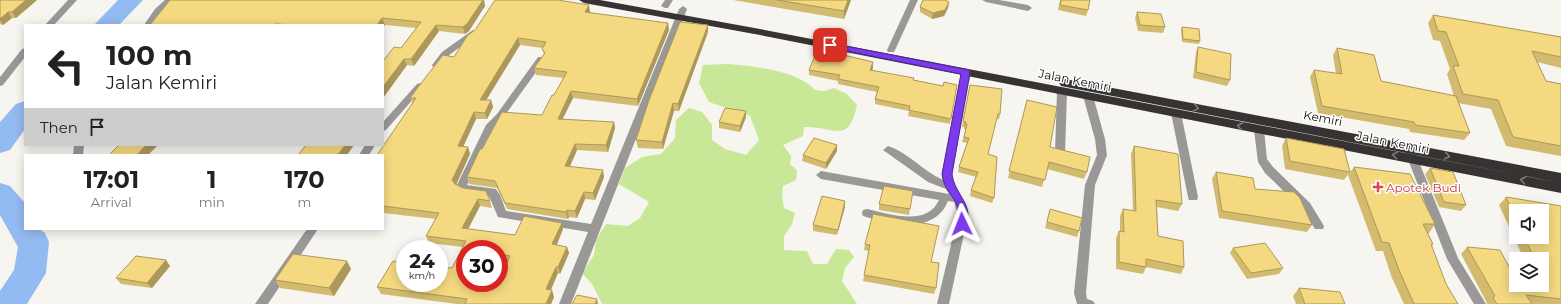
<!DOCTYPE html>
<style>
body{margin:0;font-family:Montserrat,sans-serif;background:#f2f2f2;color:#202124;height:100vh;display:flex;flex-direction:column;font-size:15px;white-space:nowrap}
*{box-sizing:border-box;margin:0}
p{font-size:13px;color:#757577}
.icon{flex:none;width:22px;height:22px;fill:none;stroke:currentColor;stroke-width:2;stroke-linecap:round;stroke-linejoin:round}
.map{position:relative;flex:1;overflow:hidden}
.details{position:absolute;left:24px;top:154px;width:360px;height:76px;display:flex;flex-direction:column;background:#fff;border-radius:0px;box-shadow:0 2px 10px #0003}
.details>*{flex:none}
.top-card{position:absolute;left:24px;top:24px;width:360px;height:122px;border-radius:0px;box-shadow:0 2px 10px #0003;background:#fff;color:#202124;overflow:hidden}
.controls{position:absolute;left:1509px;top:204px;display:grid;gap:8px}
.controls a{display:grid;place-items:center;width:40px;height:40px;border-radius:0px;background:#fff;box-shadow:0 2px 10px #0003;font-size:20px}
.speed{position:absolute;left:396px;top:240px;display:flex;gap:8px;font-size:20px;font-weight:700;text-align:center}
.speed>*{display:grid;place-content:center;width:52px;height:52px;border-radius:50%;background:#fff;box-shadow:0 2px 10px #0003;line-height:1}
.speed small{font-size:10px;font-weight:400}
.speed .limit{border:6px solid #d22;background:#fff;color:#111}
.pin{position:absolute;display:grid;place-items:center;width:34px;height:34px;color:#fff;margin:-17px;border-radius:8px;box-shadow:0 2px 6px #0006}
.me{position:absolute;width:44px;margin:-22px;rotate:358deg;stroke-linejoin:round;filter:drop-shadow(0 0 3px #0008)}
.turn{display:flex;align-items:center;gap:14px;height:84px;padding:0 16px;font-size:18px}
.turn .icon{width:52px;height:52px;stroke-width:2.5}
.turn b{display:block;font-size:28px;line-height:34px}
.then{display:flex;align-items:center;height:38px;padding:0 16px;background:#0003;gap:8px;font-size:15px}
.eta{display:flex;justify-content:space-evenly;align-items:center;height:68px;text-align:center}
.eta b{font-size:24px;font-weight:700;line-height:28px}
.map>svg:first-child{display:block}
.green{fill:#c8e897}
.lines{fill:none;stroke-linecap:round;stroke-linejoin:round}
.river{fill:#94baf2;fill-rule:evenodd}
.street{fill:#9a9797;fill-rule:evenodd}
.highway{fill:#373333;fill-rule:evenodd}
.wall{fill:#d2bb6e;fill-rule:evenodd}
.shaded-wall{fill:#ab985a}
.building{fill:#f4d980;stroke:#ab985a;fill-rule:evenodd}
.oneway{stroke:#7d7a7a}
.route{fill:#7c3aed;stroke:#51269a}
.health-dot{fill:#e0444e;stroke:#fff;stroke-width:1.5}
.labels{text-anchor:middle;dominant-baseline:central;stroke-width:3;stroke-linejoin:round;paint-order:stroke}
.street-label{font-size:12px;fill:#10100e;stroke:#fff}
.health-label{font-size:12px;fill:#be3a42;stroke:#fff;text-anchor:start}
</style>
<div class="map">
<svg width="1561" height="304" viewBox="0 0 1561 304">
<rect width="100%" height="100%" fill="#f6f5f0"/>
<path class="green" d="M728,64C752,66 798,70 815,90L824,91L834,88L847,94L857,105C848,146 835,126 804,127L803,136L783,145L791,156L790,164L797,170L796,180L783,186L782,196L784,208L795,213L792,224L784,236V250L807,251L813,264H827L836,249L849,250L854,257L845,268L842,281L857,304H602L592,284L582,273L594,255L596,240L606,224L628,226L640,218L649,202L619,184L625,168L642,157L661,154L675,138L676,120L689,108L702,112L712,125V140L725,149L746,155L759,140L750,116L709,102L699,83L703,65Z"/>
<g class="lines">
<path class="river" d="M118,0H143L119,25H94Z
M25,101V129L10,150L0,153V122L16,104Z
M0,183L10,186L25,203V229H39L45,233L49,242L46,273L27,304H0V291L14,270L18,247L0,215Z"/>
<path class="street" d="M68,0H77L54,25H45Z
M165,0H174L161,13L152,25H144L155,9Z
M665,0H673L668,8H665L661,6Z
M910,0H918L895,50L894,52H888L887,50Z
M982,0H999L1028,5L1032,8L1028,11L986,2Z
M683,6L687,9L571,304H559L588,232L498,217L489,196C479,194 462,196 456,187L486,125L497,114L538,57H544L545,59L544,61L503,118L493,129L467,185L496,189L500,195L506,211L591,224L679,9Z
M473,30L477,33L476,35L448,56L439,67H433L432,65L442,52Z
M25,48V57L3,85L0,86V77L22,49Z
M966,69L971,72L952,174C954,189 965,200 968,215L949,304H937L958,215L954,202L948,201C934,235 891,225 863,216L862,213L863,210L867,209C889,214 927,227 939,200L821,179L816,175L821,171L949,194L946,189L928,182L883,150L888,146C909,153 923,171 943,180L942,174L961,72Z
M420,83L423,84L425,86L423,88L386,130L383,131V122L417,84Z
M1062,88L1067,91L1065,153L1060,157L1055,153L1057,91Z
M1088,93L1093,96L1105,139L1107,155L1095,185L1086,293L1087,299L1093,301L1095,304H1077L1074,293L1085,185L1097,155L1095,139L1083,96Z
M1176,110L1181,113L1198,197L1197,200H1189L1188,197L1171,113Z
M1259,127L1264,130L1267,159L1273,167L1310,203L1324,226L1323,229H1315L1302,209L1265,173L1258,162L1254,130Z
M74,145H84L83,155H73Z
M365,145H375L369,155H359Z
M1410,148L1415,152L1458,258L1486,304H1474L1447,259L1405,152Z
M307,229H318L268,304H255Z"/>
<path class="highway" d="M579,0H600L760,29L1561,183V193L760,35L584,3Z
M1065,79L1561,173V183L1061,86L1059,83Z"/>
</g>
<path class="wall" d="M0,0H37L16,18H12L3,25L0,24Z
M483,0H484L485,6L469,31L465,34L439,31L414,66L407,65L383,98V61L401,48L416,28L385,25L383,27V25H150Z
M733,0H851L844,19Z
M1060,0H1090L1088,10L1086,16L1058,10Z
M560,1L590,12V13L668,23L669,30L638,106L573,98L563,119L614,122L615,128L608,152L577,150L570,166L604,177L595,200L585,199L577,218L569,217L568,219L507,209L497,188L469,184L467,177L482,149L542,115L554,95L564,78L536,75L534,68L544,54L542,49L543,48L520,45L486,100H491L493,107L487,119H476L463,147H468L470,154L456,185L490,201L492,208L480,206L468,229L515,235L563,229L557,245L567,247L569,253L560,274L558,273L551,290L554,297L551,304H457L381,294L377,287L452,268L463,247L429,243L426,236L436,219L383,213V155L413,104L410,98L454,57ZM465,249H499V261L508,262L497,285L465,283Z
M949,2L948,8L944,16L932,19L920,12V7Z
M1137,12L1165,27L1163,33L1138,31L1135,18Z
M1433,15L1561,37V68L1537,62L1546,81L1561,84V156L1506,146L1491,109L1458,103L1470,133L1464,140L1410,132L1409,129L1318,113L1310,77L1314,70L1336,74L1333,55L1337,48L1381,81L1454,96L1447,74L1450,69L1440,41L1433,40L1428,23Z
M1182,27L1200,41L1199,44L1182,42L1181,30Z
M708,32L679,111H674L663,149L638,148L636,140Z
M1198,47L1230,80L1227,86L1193,78L1196,52Z
M873,68L872,70L914,80L943,86L957,85L950,124L908,116L909,111L875,104V99L877,92L838,84V81L809,75V70Z
M970,85L1000,114L999,119H996L988,154L994,198L992,203L970,196L971,190L976,177L958,172L959,167L967,143L962,142L966,129H964V127H962Z
M1027,100L1050,147L1087,172L1084,179L1047,169L1042,187L1008,178Z
M746,111V117L740,132L719,128V122Z
M1286,138L1350,172L1344,180L1285,169L1282,146Z
M1134,146L1182,204L1178,211L1157,207L1158,236L1184,267L1181,274L1146,267L1143,274L1116,269V238L1119,231H1120V216L1123,209L1133,211L1131,154Z
M837,151L826,169L802,161L803,155Z
M1354,167L1435,224L1429,233H1428L1433,244L1432,246L1446,284L1458,304H1404L1392,278L1383,251H1376L1348,175Z
M1430,168L1466,205L1461,211L1439,207L1425,174Z
M1216,172L1255,189L1312,225L1307,232L1219,218L1212,179Z
M913,191L909,215L879,210V204Z
M1506,197L1561,206V304H1487V303L1461,254L1467,247L1514,276L1542,285V259H1524L1499,205ZM1516,211L1542,237H1516Z
M845,207L837,235L813,231V225Z
M1050,209L1079,231L1077,237L1045,228Z
M865,244L931,262L936,288L934,294L863,281L869,251L864,250Z
M1233,248L1283,268L1279,274L1247,279L1230,253Z
M170,266L152,288L121,284L116,278Z
M351,269L334,296L280,288L275,280Z
M1299,288L1345,304H1296L1293,296Z"/>
<path class="shaded-wall" d="M26,0H37L16,18L12,12Z
M483,0H484L485,6L469,31L465,34L463,27Z
M848,0H851L844,19V11Z
M949,2L948,8L944,16L932,19L933,13Z
M589,5L590,12L587,19L585,12Z
M8,12L12,18L3,25L0,20V19Z
M382,18L385,25L383,27V25H377Z
M668,23L669,30L638,106L637,99Z
M436,25L439,31L414,66L411,59Z
M708,25V32L679,111L678,104Z
M518,38L520,45L482,107L480,100Z
M404,59L407,65L383,98V87Z
M873,62V68L870,75V70Z
M571,91L573,98L559,125L558,119Z
M491,100L493,107L487,119L485,113Z
M673,103L674,111L663,149L662,142Z
M746,111V117L740,132V126Z
M474,112L476,119L460,153L458,146Z
M614,122L615,128L608,152L606,145Z
M575,144L577,150L567,173L565,166Z
M146,145H158L148,155H137Z
M345,145H354L347,155H338Z
M837,145V151L826,169V163Z
M468,147L470,154L455,187L452,180Z
M603,170L604,177L595,200L593,193Z
M584,192L585,199L577,218L575,211Z
M478,199L480,206L465,235L462,228Z
M845,201V207L837,235L838,230Z
M567,210L569,217L568,219L566,212Z
M562,223L563,229L554,251L552,244Z
M567,247L569,253L560,274L558,267Z
M166,260L170,266L152,288L147,283Z
M347,261L351,269L334,296L329,288Z
M556,267L558,273L548,296L546,289Z
M552,290L554,297L551,304H546Z
M597,299L598,304H595Z"/>
<path class="building" d="M0,0H26L12,12H8L0,19Z
M170,0H483L467,24L463,27L436,25L411,59H404L383,87V61L394,47L401,48L421,22L382,18L377,25H295L275,24L274,25H150Z
M495,0H558L589,5L585,12L668,23L637,99L571,91L558,119L614,122L606,145L575,144L565,166L603,170L593,193L584,192L575,211L567,210L566,212L505,203L495,181L467,177L480,149H482L502,112L542,115L552,95H554L567,72L534,68L545,53L542,49L546,42L518,38L480,100H491L485,113L474,112L458,146L468,147L452,180L455,184L463,188L486,191L490,201L478,199L462,228L515,235L524,216L562,223L552,244L567,247L558,267H556L546,289L552,290L546,304H465L467,299L377,287L393,261L405,262V283H439V267L452,268L466,241L426,236L439,213L383,206V155H377L416,98H410L422,82L443,55L454,57L467,36L475,30ZM465,249H499V254L510,256L499,280V283H498L497,285L483,283H465Z
M777,0H848L844,11Z
M923,0H945L949,2L945,10L933,13L920,7Z
M1061,0H1090L1088,10L1060,5Z
M1137,12L1161,14L1165,27L1140,25Z
M1433,15L1561,37V57L1532,51L1546,81L1561,84V146L1513,137L1498,100L1463,94L1453,66H1459L1446,32L1438,31Z
M680,22L708,25L678,104L673,103L662,142L636,140L649,100Z
M1182,27L1199,29L1200,41L1183,39Z
M1198,47L1231,54L1230,80L1196,72Z
M1337,48L1374,55L1381,81L1456,96L1470,133L1415,125L1414,122L1322,106L1314,70L1342,74Z
M818,49L873,62L870,70L914,78L913,80L943,86L944,82L957,85L951,119L909,110L910,106L875,99L879,87L838,79L840,75L809,70Z
M970,85L1002,89L1000,114H998L988,154L997,157L994,198L971,190L978,172L959,167L969,138L964,137L967,124H965L966,122L963,121Z
M1027,100L1057,107L1050,147L1090,157L1087,172L1049,162L1045,180L1009,171Z
M725,108L746,111L740,126L719,122Z
M814,138L837,145L826,163L803,155Z
M1286,138L1344,149L1350,172L1290,161Z
M119,145H146L137,155H109Z
M306,145H345L338,155H298Z
M1134,146L1178,154L1182,204L1156,200L1158,236L1183,241L1184,267L1146,259V267L1119,262V231L1124,232L1123,209L1136,211Z
M1354,167L1410,174L1435,224H1423L1433,244H1431L1446,284L1458,304H1414L1399,270L1389,243L1382,242Z
M1430,168L1453,172L1466,205L1444,202Z
M1216,172L1253,178L1255,189L1294,192L1300,198L1312,225L1222,211Z
M884,186L913,191L910,209L879,204Z
M822,196L845,201L838,230L813,225Z
M1506,197L1561,206V299L1526,295L1532,304H1497L1493,298L1495,296L1467,247L1500,250L1514,276H1516V285H1542V279L1545,280L1542,274V259H1535L1524,237H1542V211H1516V219Z
M1050,209L1082,218L1079,231L1047,222Z
M873,214L939,226L931,262L939,263L936,288L864,275L870,245L865,244Z
M1265,243L1283,268L1251,273L1233,248Z
M293,254L347,261L329,288L275,280Z
M136,256L166,260L147,283L116,278Z
M1299,288L1340,292L1345,304H1305Z
M577,295L597,299L595,304H572Z"/>
<defs><path id="oneway-chevron" d="M-2-3.5L2.5 0L-2 3.5" fill="none" stroke-width="1.6" stroke-linecap="round" stroke-linejoin="round"/></defs>
<g class="oneway">
<use href="#oneway-chevron" transform="translate(1196 108) rotate(11)"/>
<use href="#oneway-chevron" transform="translate(1240 126) rotate(-169)"/>
<use href="#oneway-chevron" transform="translate(1395 155) rotate(-169)"/>
<use href="#oneway-chevron" transform="translate(1447 156) rotate(11)"/>
<use href="#oneway-chevron" transform="translate(1523 180) rotate(-169)"/>
</g>
<path class="route" d="M830,43L969,70L970,72L952,174C954,194 976,206 965,227H958C955,221 959,214 958,208C954,195 944,191 942,174L961,74L827,47V44Z"/>
<path class="health-dot" d="M1376 181h4v4h4v4h-4v4h-4v-4h-4v-4h4z"/>
<g class="labels">
<g class="street-label">
<text transform="translate(1075 80) rotate(11)">Jalan Kemiri</text>
<text transform="translate(1323 118) rotate(11)">Kemiri</text>
<text transform="translate(1393 142) rotate(11)">Jalan Kemiri</text>
</g>
<g class="health-label">
<text x="1386" y="187">Apotek Budi</text>
</g>
</g>
</svg>
<div class="controls">
<a><svg class="icon" aria-label="sound" viewBox="0 0 24 24"><path d="M4 9h4l5-4v14l-5-4H4zM17 9q2 3 0 6"/></svg></a>
<a><svg class="icon" aria-label="layers" viewBox="0 0 24 24"><path d="M12 4l9 5-9 5-9-5zM3 14l9 5 9-5"/></svg></a>
</div>
<div class="speed"><div>24<small>km/h</small></div><div class="limit">30</div></div>
<div class="pin" style="left:830px;top:45px;background:#d93025"><svg class="icon" aria-label="arrive" viewBox="0 0 24 24"><path d="M6 21V4h12l-3 4 3 4H6"/></svg></div>
<svg class="me" style="left:962px;top:224px" viewBox="-20 -20 40 40"><path d="M0-17L14 15 0 8-14 15z" fill="#7c3aed" stroke="#fff" stroke-width="4"/></svg>
<div class="top-card">
<div class="turn"><svg class="icon" aria-label="left" viewBox="0 0 24 24"><path d="M17 20v-9H6M10 6l-5 5 5 5"/></svg><div><b>100 m</b>Jalan Kemiri</div></div>
<div class="then">Then<svg class="icon" aria-label="arrive" viewBox="0 0 24 24"><path d="M6 21V4h12l-3 4 3 4H6"/></svg></div>
</div>
<section class="details">
<div class="eta">
<div><b>17:01</b><p>Arrival</p></div>
<div><b>1</b><p>min</p></div>
<div><b>170</b><p>m</p></div>
</div>
</section>
</div>
